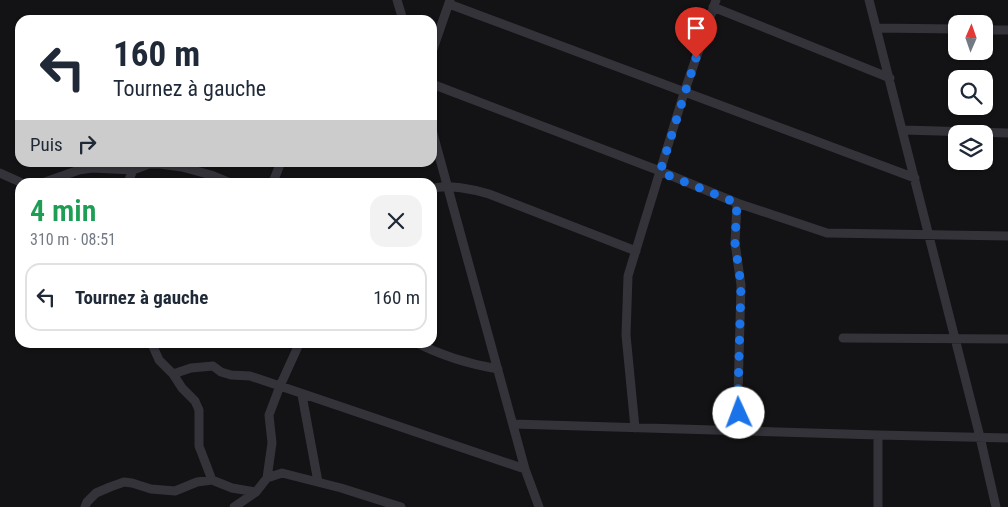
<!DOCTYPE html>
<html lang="fr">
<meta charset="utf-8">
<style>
body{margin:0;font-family:"Roboto Condensed",sans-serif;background:#f2f2f3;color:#1f2937;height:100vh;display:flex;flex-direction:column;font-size:19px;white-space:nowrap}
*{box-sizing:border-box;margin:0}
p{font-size:16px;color:#747a83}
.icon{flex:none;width:28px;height:28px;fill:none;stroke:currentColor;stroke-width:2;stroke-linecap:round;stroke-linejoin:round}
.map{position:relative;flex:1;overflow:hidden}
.details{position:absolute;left:15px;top:178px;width:422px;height:170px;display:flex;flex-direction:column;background:#fff;border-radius:15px;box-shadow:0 1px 4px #0004}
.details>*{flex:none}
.top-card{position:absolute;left:15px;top:15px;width:422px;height:152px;border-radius:15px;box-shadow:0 1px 4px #0004;background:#fff;color:#1f2937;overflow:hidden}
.needle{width:32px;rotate:2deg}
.tools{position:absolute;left:948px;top:15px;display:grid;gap:10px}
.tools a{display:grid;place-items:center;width:45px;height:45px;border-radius:10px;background:#fff;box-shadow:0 1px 4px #0004;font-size:25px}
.pin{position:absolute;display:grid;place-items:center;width:42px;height:42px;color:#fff;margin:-51px -21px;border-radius:50% 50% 50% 0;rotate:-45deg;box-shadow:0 0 5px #0007}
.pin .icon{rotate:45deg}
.me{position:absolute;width:55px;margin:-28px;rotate:358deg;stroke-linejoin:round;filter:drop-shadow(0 0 4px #0008)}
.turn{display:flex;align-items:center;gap:18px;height:105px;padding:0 15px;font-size:22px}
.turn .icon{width:65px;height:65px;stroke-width:2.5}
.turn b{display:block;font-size:35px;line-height:42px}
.then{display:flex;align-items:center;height:48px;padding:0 15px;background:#0003;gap:10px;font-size:19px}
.round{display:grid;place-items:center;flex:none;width:52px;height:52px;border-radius:15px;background:#f2f2f3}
.overview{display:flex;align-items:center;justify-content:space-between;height:85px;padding:0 15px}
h1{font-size:30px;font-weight:600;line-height:38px;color:#1e9e55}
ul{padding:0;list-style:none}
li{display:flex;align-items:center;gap:15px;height:68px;margin:0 10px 8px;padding:0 5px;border:2px solid #e0e1e3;border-radius:15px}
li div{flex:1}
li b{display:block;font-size:19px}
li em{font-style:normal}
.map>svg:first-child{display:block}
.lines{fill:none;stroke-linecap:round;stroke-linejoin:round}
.minor{stroke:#343339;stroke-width:9}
.route{stroke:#1a73e8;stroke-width:9;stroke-dasharray:0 16.2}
</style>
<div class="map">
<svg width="1008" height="507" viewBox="0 0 1008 507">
<rect width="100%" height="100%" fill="#131214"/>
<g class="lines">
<path class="minor" d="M397,0L403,20
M869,0L980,437L996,507
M449,4L915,178
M713,7L890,78
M877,28L956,29
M984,30H1008
M432,52L450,0
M432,84L660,171L737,203L827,233L1008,236
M432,130L525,469L539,507
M903,130L1008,133
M0,173L20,182
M45,182L79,170L92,168L133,170L149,164H160L182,167L211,175L228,182
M128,182L133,170
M273,182L281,162
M432,189C445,183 476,190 489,194L636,251
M737,203L735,243L741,285L738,395L739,413L743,431
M843,338L1008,339
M151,342L159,360L173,374L182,388L195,401L199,410V446L212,480
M415,342C442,356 468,364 498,369
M173,374L191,368L213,366L221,372L231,375L250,376L280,386L300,342
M302,395L318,482
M513,424L878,435L1008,438
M635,428L626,335L628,276L684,93L716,0
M267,478L272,443L269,415L280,386L525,469
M85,507L87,502L96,493L110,487L124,482L132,483L151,489L175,491L197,482L212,480L232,488L256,492
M234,507L256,492L267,478L282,473L341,488L401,507
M878,507V435"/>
</g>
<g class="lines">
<path class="route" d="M696,58L660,172L737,203L735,243L741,285L738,395L739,413"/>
</g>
</svg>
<div class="tools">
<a><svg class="needle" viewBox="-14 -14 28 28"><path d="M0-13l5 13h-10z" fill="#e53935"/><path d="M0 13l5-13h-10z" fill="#747a83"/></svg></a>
<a><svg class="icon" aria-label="search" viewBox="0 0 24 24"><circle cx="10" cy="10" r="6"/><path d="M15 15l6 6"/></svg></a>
<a><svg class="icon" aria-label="layers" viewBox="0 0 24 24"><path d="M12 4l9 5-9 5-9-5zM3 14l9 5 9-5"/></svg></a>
</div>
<div class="pin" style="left:696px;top:58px;background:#d93025"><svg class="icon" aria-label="arrive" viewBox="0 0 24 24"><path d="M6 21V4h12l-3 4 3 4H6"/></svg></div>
<svg class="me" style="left:739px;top:413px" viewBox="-20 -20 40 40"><circle r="19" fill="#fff"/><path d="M0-13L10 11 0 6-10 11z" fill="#1a73e8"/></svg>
<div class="top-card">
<div class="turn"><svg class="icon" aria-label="left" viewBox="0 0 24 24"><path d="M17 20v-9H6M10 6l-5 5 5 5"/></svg><div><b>160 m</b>Tournez à gauche</div></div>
<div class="then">Puis<svg class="icon" aria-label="right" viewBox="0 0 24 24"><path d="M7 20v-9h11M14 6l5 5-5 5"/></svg></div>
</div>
<section class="details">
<div class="overview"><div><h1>4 min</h1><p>310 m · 08:51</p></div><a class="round"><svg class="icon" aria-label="close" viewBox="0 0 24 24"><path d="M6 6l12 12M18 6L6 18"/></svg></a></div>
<ul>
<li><svg class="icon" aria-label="left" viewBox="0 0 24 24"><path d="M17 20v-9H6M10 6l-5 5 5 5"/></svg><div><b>Tournez à gauche</b></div><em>160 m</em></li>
</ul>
</section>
</div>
